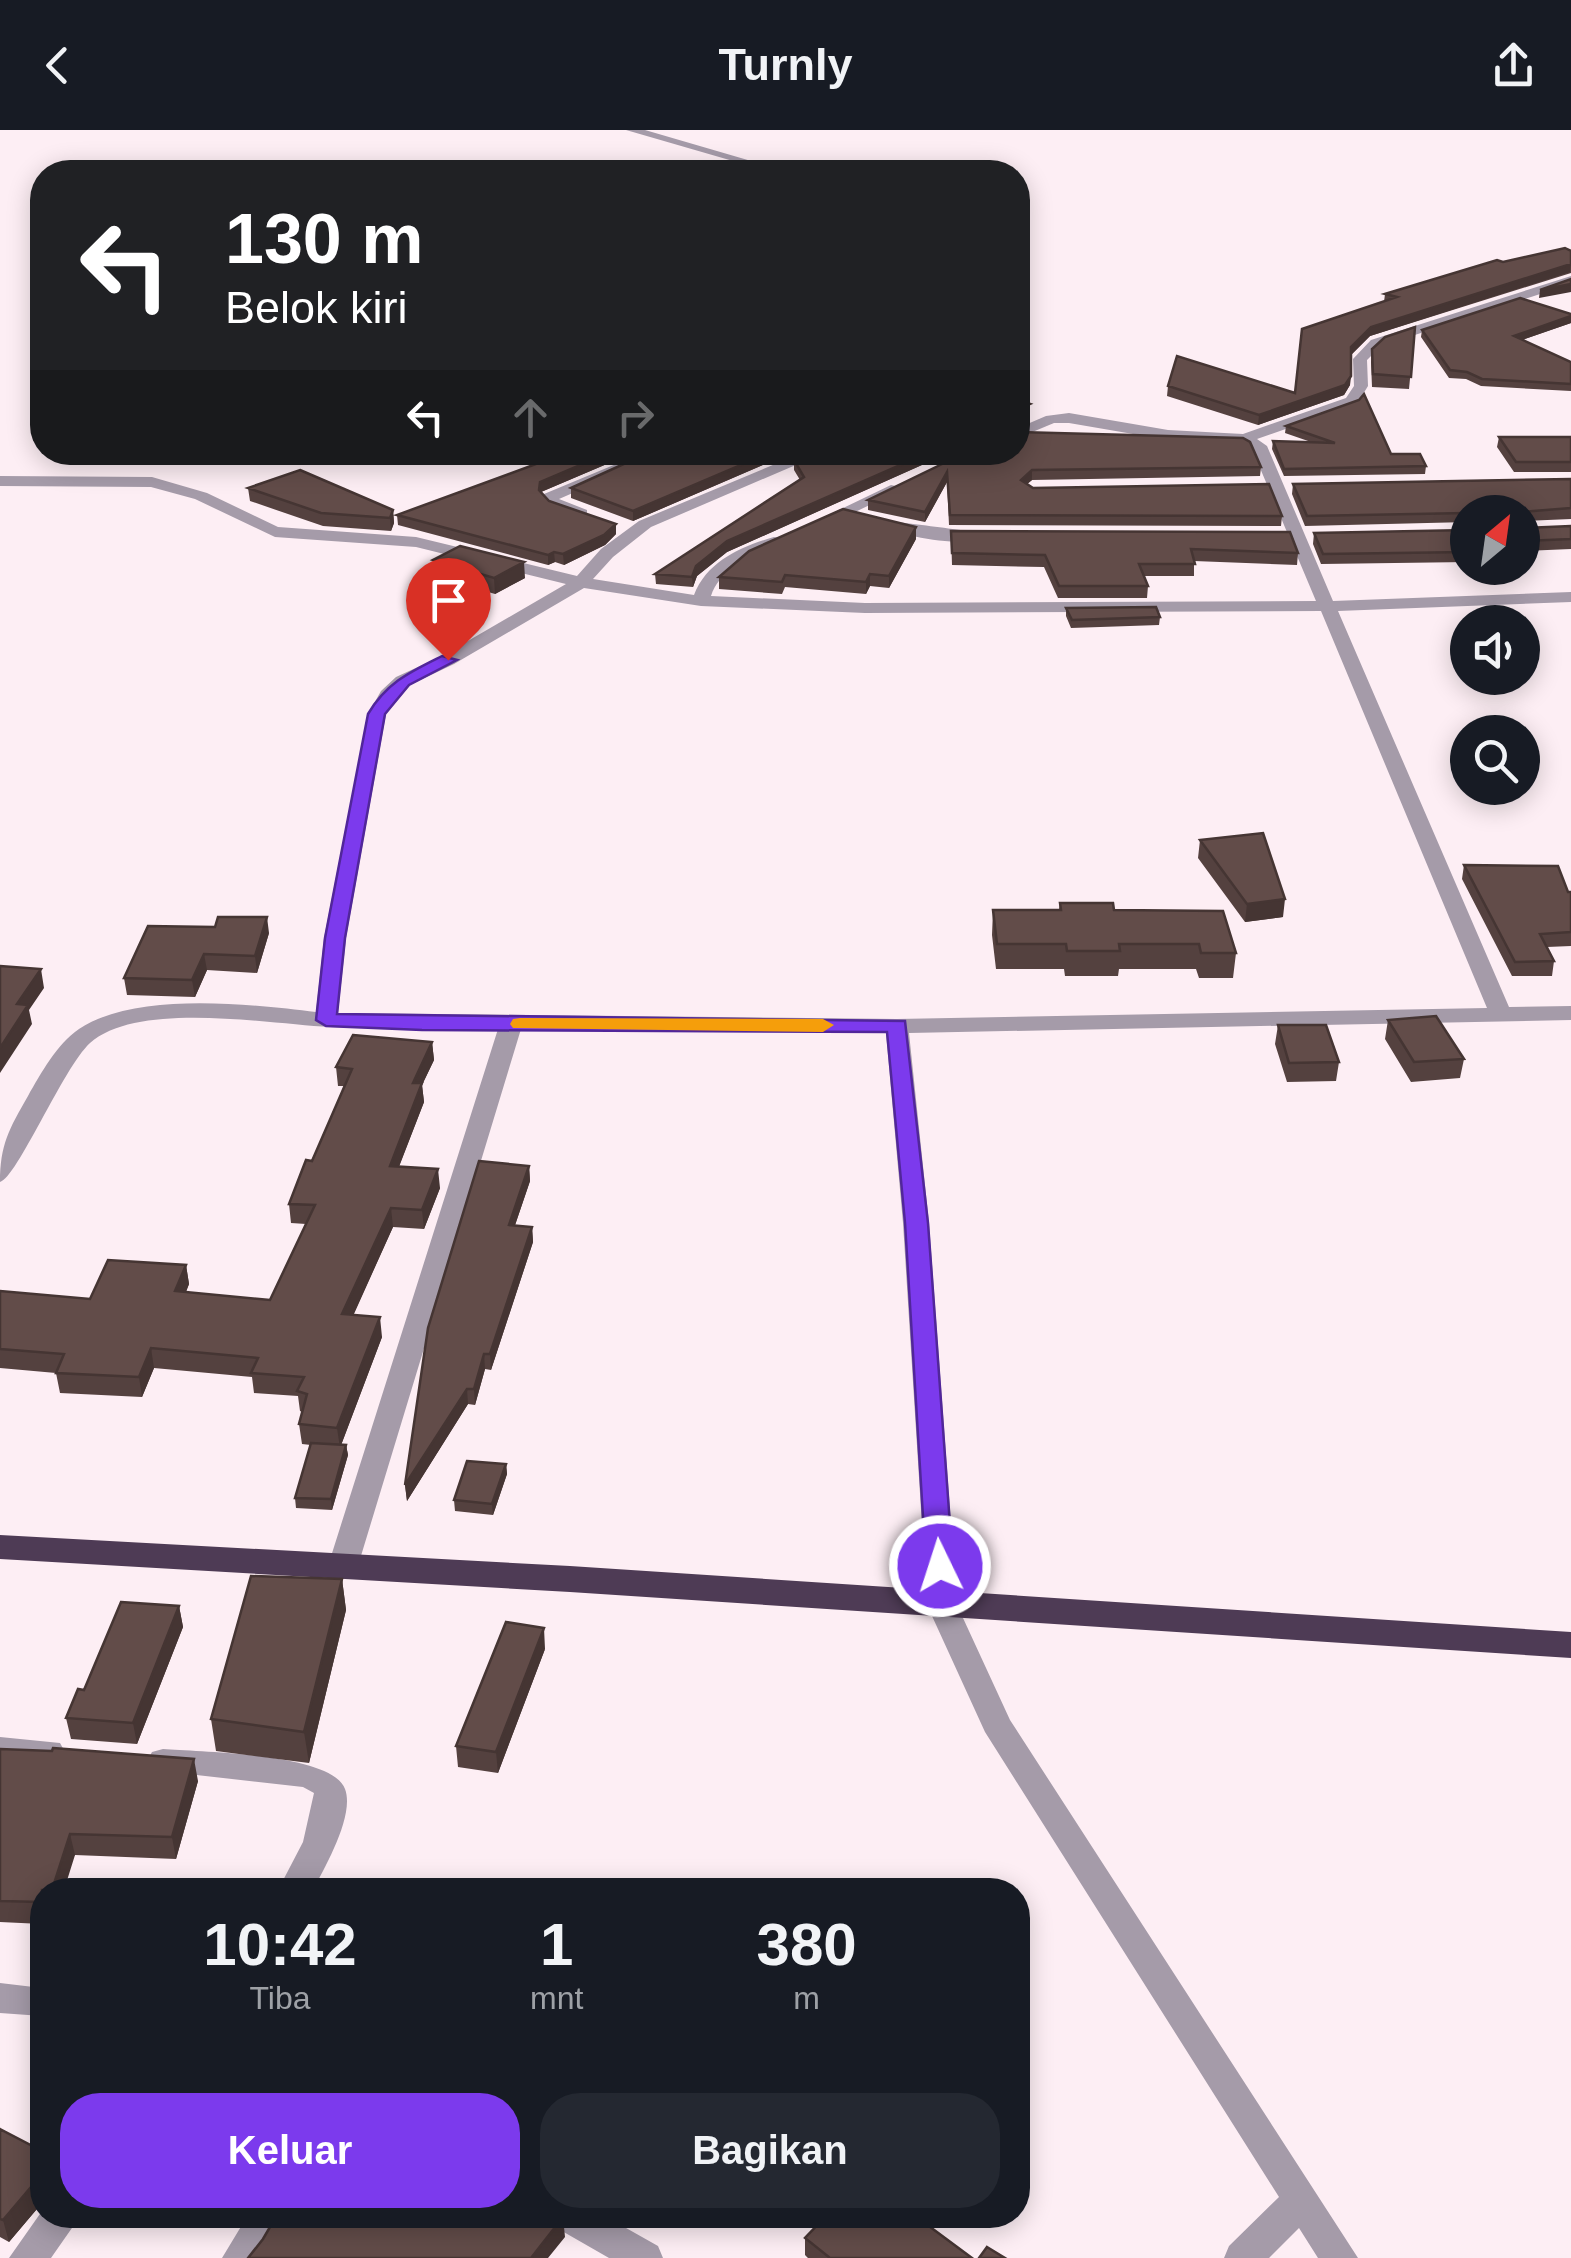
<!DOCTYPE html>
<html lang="id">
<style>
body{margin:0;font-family:Helvetica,sans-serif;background:#242831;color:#f1f3f6;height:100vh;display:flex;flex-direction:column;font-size:38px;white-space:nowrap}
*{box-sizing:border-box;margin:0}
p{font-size:32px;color:#9ea1a6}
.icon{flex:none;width:55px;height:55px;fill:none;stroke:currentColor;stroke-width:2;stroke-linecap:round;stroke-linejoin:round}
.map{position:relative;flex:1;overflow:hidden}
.drawer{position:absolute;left:30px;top:1748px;width:1000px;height:350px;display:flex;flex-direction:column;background:#171b24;border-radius:40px;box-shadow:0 5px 25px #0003}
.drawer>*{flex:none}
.top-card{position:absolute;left:30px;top:30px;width:1000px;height:305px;border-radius:40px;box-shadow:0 5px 25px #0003;background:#202124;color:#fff;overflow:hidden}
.needle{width:65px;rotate:29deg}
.buttons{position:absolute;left:1450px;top:365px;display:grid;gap:20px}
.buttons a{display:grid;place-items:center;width:90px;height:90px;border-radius:50%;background:#171b24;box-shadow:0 5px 25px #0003;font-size:50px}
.pin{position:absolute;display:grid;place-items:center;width:85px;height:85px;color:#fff;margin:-102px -42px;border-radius:50% 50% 50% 0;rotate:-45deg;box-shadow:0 0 10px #0007}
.pin .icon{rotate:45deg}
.me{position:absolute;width:110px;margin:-55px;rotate:356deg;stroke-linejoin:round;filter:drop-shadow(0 0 8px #0008)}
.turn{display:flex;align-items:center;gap:35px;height:210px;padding:0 30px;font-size:45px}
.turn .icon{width:130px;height:130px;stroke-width:2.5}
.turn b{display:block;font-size:70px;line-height:85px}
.lanes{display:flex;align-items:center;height:95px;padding:0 30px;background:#0003;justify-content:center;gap:50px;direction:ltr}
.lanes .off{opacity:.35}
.eta{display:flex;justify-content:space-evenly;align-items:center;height:170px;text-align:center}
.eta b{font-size:60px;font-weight:600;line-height:70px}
.primary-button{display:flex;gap:20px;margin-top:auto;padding:20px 30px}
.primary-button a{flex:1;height:115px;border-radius:40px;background:#7c3aed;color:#fff;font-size:40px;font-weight:600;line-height:115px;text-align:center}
.primary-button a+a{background:#242831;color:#f1f3f6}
header{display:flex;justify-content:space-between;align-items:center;height:130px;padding:0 30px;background:#171b24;font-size:45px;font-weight:600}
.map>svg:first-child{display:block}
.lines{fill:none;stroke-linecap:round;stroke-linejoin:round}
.street{fill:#a59ba9;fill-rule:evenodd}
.highway{fill:#4e3b55;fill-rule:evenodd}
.wall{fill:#54413f}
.shaded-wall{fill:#453533}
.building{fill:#624c49;stroke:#453533;stroke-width:2.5}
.route{fill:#7c3aed;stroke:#51269a;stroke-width:2.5}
.slow{fill:#f59e0b}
</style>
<header><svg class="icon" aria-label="back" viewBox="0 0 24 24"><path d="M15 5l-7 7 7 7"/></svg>Turnly<svg class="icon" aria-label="share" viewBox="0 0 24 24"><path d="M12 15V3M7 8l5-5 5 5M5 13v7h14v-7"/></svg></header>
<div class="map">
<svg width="1571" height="2128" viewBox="0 0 1571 2128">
<rect width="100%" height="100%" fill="#fdeef4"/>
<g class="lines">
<path class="street" d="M626,0H645L789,42H771Z
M1571,146V154L1381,216L1367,230L1368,256L1357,274L1257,309L1267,316L1333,471L1571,462V472L1338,481L1509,877L1571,876V890L909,903L929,1093L957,1475L1010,1590L1358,2128H1318L1299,2098L1269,2128H1224L1229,2116L1279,2067L985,1602L927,1475L903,1093L886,903L521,899L357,1439L353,1446L342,1449L331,1446L327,1439L498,899C442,898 386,899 330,897C269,894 138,870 90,913C63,938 17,1048 0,1052C0,1015 9,999 28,966C41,943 57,914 79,899C136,861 250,874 316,882L324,808L368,584L381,561L396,547L442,526L566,454L416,417L275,407L195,369L151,357L0,356V346L152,347L207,363L278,397L416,407L577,446L601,419L639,391L804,322H826L651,397L613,427L593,449L694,465C707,431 742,416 774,407L780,408V416C753,427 721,436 711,466L865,473L1316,471L1252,319L1241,313L1168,310L1069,293H1054L1018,308V298L1046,286L1069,283L1168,300L1243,304L1346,268L1354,256L1353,229L1371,210ZM584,458L701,476L865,483L1321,481L1487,878L897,889L338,883L346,808L386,584L410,555L454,534Z
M645,322H667L559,369L587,380V386H575L542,371L544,364Z
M891,355L905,358L826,396L812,393Z
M882,390C900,393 982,401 989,406C969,421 902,404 876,398L874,395Z
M0,1607L60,1613L65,1622L60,1631L49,1634L0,1631Z
M163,1619C200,1622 332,1623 345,1659C355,1685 325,1737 313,1760H278L303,1712L314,1663L303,1657L152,1640L147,1631L152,1622Z
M0,1853L42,1858V1886L0,1883Z
M42,2081V2085H81L51,2128H9Z
M248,2085H288L263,2128H222Z
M549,2085H603L658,2116L663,2128H609L555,2097Z"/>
<path class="highway" d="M0,1405L570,1436L1571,1502V1528L570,1462L0,1429Z"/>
</g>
<path class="wall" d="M1571,121V143L1370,206L1351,225L1350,255L1344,265L1258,295L1167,266L1168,256L1295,263L1384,172L1385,164L1503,132Z
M1571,184V193L1522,210L1571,232V261L1481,256L1466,249L1449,248L1421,207L1422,200Z
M1415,197L1409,259L1372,257L1371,232L1372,219Z
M1286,296L1391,324L1426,336L1425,344L1284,346L1272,319L1273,311L1311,312L1285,303Z
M1499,307H1571V342H1514L1497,317Z
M549,322H635L541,362L549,371L616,404L605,415L564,435L555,432L548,435L398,395L397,385L539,333L538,326Z
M650,322H793L633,391L571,368V358Z
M810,322H951L727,422L697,446L693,457L656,454L655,444L800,350L794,340V330Z
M967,322L1261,337L1260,346L1032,350L1027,354L1033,358L1282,386L1281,396L949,395L947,352L925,392L868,380V370Z
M1571,349V389L1522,391V382H1468V392L1305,396L1292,364L1293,354Z
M248,358L393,380L394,393L391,401L323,396L250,371Z
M1522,396L1524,398L1571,396V419L1522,421Z
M1468,400V432L1321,434L1313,414L1314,403Z
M951,401L1298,423L1297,435L1194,431V446H1144L1148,456L1147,468H1058L1044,437L952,435Z
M916,409L889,458L870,456L866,464L785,457L782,464L719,459V447Z
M433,430L525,448L495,464L434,446Z
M1066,478L1160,487L1159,495L1071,498L1066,486Z
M1200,710L1283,787L1245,792L1198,728Z
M1464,735L1571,762V816L1547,817L1554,831L1552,846H1512L1462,749Z
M1060,773L1114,780L1236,823L1233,848H1199L1196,839H1119L1118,846H1065L1064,839H996L992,805L993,780H1059Z
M269,803L257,843L207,840L195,867L127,865L124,848Z
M1388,890L1464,929L1460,948L1411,952L1385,909Z
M1278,895L1339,932L1336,951L1287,952L1275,914Z
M432,912L434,930L422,955L424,972L399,1036L440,1058L424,1099L393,1097L353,1185L382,1207L341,1315H346L348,1325L332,1380L296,1378L295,1368L311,1315L302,1314L299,1294L302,1282L300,1281L298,1266L254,1263L252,1247L154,1238L142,1267L60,1263L56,1243L0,1238V1161L90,1169L186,1135L189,1154L186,1162L270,1170L306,1094L291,1093L289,1074L312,1031L344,956H338L336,937Z
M529,1036L530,1051L515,1095L532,1097L533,1112L491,1240L485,1239L475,1275L468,1274L407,1371L405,1355Z
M506,1334L507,1344L493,1385L455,1381L454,1370Z
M342,1449L346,1480L309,1633L216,1621L211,1589Z
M179,1476L183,1497L137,1614L71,1609L66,1588L84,1560Z
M545,1519L498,1643L458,1637L456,1616Z
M0,1619L198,1651L176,1729L75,1725L42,1760V1794L0,1792Z
M0,1999L42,2021V2073L9,2112L0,2107Z
M612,2085H642L632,2097Z
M805,2108L972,2128H808L805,2125Z"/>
<path class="shaded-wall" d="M1571,134L1570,142L1370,206L1350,226L1351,217L1371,197Z
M1571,154V162L1539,168L1540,160Z
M1571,186V193L1513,213L1514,206Z
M1351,246L1350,255L1344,265L1258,295L1259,285Z
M1030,274L1029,283L1018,288V279Z
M611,322H635L541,362L539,360L540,352Z
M771,322H793L633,391V381Z
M930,322H951L727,422L697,446L693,457L692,447L696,436L727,411Z
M1032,340V350L1020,360L1021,350Z
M947,342V352L925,392V382Z
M393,380L394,393L391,401L390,388Z
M616,394V404L605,415L564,435L563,424Z
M916,397V409L889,458V446Z
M554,422L555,432L548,435V425Z
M524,432L525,448L495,464L494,448Z
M870,444V456L866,464V452Z
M1285,769L1283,787L1245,792L1247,774Z
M267,787L269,803L257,843L255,826Z
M204,824L207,840L195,867L192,850Z
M41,839L44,858L29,880L32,894L0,943V918L17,874Z
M432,912L434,930L422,955L424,972L392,1055L390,1036L413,953Z
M529,1036L530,1051L510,1110L509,1095Z
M438,1039L440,1058L424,1099L422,1080Z
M391,1078L393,1097L345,1204L342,1184Z
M532,1097L533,1112L491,1240L490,1224Z
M186,1135L189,1154L178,1181L175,1161Z
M380,1187L382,1207L340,1318L337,1298Z
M151,1218L154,1238L142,1267L139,1247Z
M484,1224L485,1239L475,1275L474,1259Z
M467,1259L468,1274L407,1371L405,1355Z
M346,1315L348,1325L332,1380L331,1369Z
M506,1334L507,1344L493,1385L492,1374Z
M342,1449L346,1480L309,1633L304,1602Z
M179,1476L183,1497L137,1614L133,1593Z
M544,1498L545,1519L498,1643L496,1622Z
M194,1629L198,1651L176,1729L172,1707Z
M70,1704L75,1725L64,1760H52Z
M42,2044V2073L9,2112L3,2090Z
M632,2085H642L632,2097Z
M563,2087L565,2107L548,2128H531Z"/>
<path class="building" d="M1565,118L1571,121V134L1371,197L1351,217V246L1345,255L1259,285L1168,256L1177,226L1295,263L1302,199L1397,167L1385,164L1497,130L1503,132Z
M1571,149V154L1540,160Z
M1520,168L1571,184V186L1514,206L1571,232V254L1482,249L1467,242L1450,240L1422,200Z
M1415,197L1411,247L1373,244L1372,219L1385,207Z
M1364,264L1391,324H1420L1426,336L1284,339L1273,311L1335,313L1286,296L1359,270Z
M1018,270L1030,274L1018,279Z
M1018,302L1243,308L1250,312L1261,337L1032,340L1021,350L1033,358L1269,354L1282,386L950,385L947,342L925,382L868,370L967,322H1018Z
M1499,307H1571V332H1516Z
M549,322H611L540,352L539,360L549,371L616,394L604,405L563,424L554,422L548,425L397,385L547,330L538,326Z
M650,322H771L633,381L571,358Z
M810,322H930L727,411L696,436L692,447L655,444L804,347L794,330Z
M300,340L393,380L390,388L321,383L248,358Z
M1571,349V378L1521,382L1307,386L1293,354Z
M843,379L916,397L889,446L870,444L866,452L785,445L782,452L719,447L749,421Z
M1522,396L1524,398L1571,396V409L1522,411Z
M1468,400V422L1323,424L1314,403Z
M951,401L1290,402L1298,423L1191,419L1195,434H1139L1148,456H1059L1045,425L952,423Z
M460,416L524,432L494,448L433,430Z
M1156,477L1160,487L1072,490L1066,478Z
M1263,703L1285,769L1247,774L1200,710Z
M1464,735L1558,736L1568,762H1571V802L1540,804L1554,831L1515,832Z
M1060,773H1113L1114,780L1223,781L1236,823H1201L1199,814H1119L1120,821H1067L1066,814H997L993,780H1061Z
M218,787H267L255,826L204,824L192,850L124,848L148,796L215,797Z
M0,836L41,839L17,874L28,875L0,918Z
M1436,886L1464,929L1414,932L1388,890Z
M1278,895H1326L1339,932L1289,933Z
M353,905L432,912L413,953H422L390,1036L438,1039L422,1080L391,1078L342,1184L380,1187L337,1298L299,1294L307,1264L297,1261L304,1247L251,1243L258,1228L151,1218L139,1247L56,1243L64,1224L0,1219V1161L90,1169L108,1130L186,1135L175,1161L270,1170L315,1075L289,1074L306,1030L312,1031L352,939L336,937Z
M479,1031L529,1036L509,1095L532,1097L490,1224H484L474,1259H467L405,1355L428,1198Z
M311,1313L346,1315L331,1369L295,1368Z
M467,1331L506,1334L492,1374L454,1370Z
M251,1446L342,1449L304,1602L211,1589Z
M121,1472L179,1476L133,1593L66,1588L78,1559L84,1560Z
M506,1492L544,1498L496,1622L456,1616Z
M53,1618L194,1629L172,1707L70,1704L52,1760H42V1772L0,1771V1619L52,1621Z
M0,1999L42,2021V2044L3,2090L0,2089Z
M277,2085H561L563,2087L531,2128H248L263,2109Z
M827,2085H914L972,2128H830L805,2108Z
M987,2117L1005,2128H979Z"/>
<path class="route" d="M442,526L457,530L409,555L385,584L345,808L337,884L905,891L928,1093L953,1436L949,1443H930L926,1436L905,1093L887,902L422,900L326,896L316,890L325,808L368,584C387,552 410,542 442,526Z"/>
<path class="slow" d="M520,888L823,889L834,895L823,902L513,898L510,894L513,889Z"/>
</svg>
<div class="buttons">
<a><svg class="needle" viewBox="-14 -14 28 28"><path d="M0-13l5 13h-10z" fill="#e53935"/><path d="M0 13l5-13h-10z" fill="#9ea1a6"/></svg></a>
<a><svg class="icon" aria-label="sound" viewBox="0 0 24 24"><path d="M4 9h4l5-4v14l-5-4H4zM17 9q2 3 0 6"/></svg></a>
<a><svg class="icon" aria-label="search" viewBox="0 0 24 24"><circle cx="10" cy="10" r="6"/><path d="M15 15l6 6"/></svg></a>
</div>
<div class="pin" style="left:448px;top:530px;background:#d93025"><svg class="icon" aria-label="arrive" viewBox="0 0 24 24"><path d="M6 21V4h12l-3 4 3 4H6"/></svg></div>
<svg class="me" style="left:940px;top:1436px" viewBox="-20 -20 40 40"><circle r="17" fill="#7c3aed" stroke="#fff" stroke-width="3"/><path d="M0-11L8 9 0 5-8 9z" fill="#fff"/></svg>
<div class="top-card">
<div class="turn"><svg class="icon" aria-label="left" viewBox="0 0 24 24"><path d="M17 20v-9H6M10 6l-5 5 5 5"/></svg><div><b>130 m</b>Belok kiri</div></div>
<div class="lanes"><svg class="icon" aria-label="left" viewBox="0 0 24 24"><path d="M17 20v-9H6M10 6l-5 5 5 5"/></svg><svg class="icon off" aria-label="ahead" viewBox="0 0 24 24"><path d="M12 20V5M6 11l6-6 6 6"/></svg><svg class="icon off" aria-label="right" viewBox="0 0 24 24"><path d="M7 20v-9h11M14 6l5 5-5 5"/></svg></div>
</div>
<section class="drawer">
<div class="eta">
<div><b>10:42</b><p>Tiba</p></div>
<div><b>1</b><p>mnt</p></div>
<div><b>380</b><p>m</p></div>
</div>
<div class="primary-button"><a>Keluar</a><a>Bagikan</a></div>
</section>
</div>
